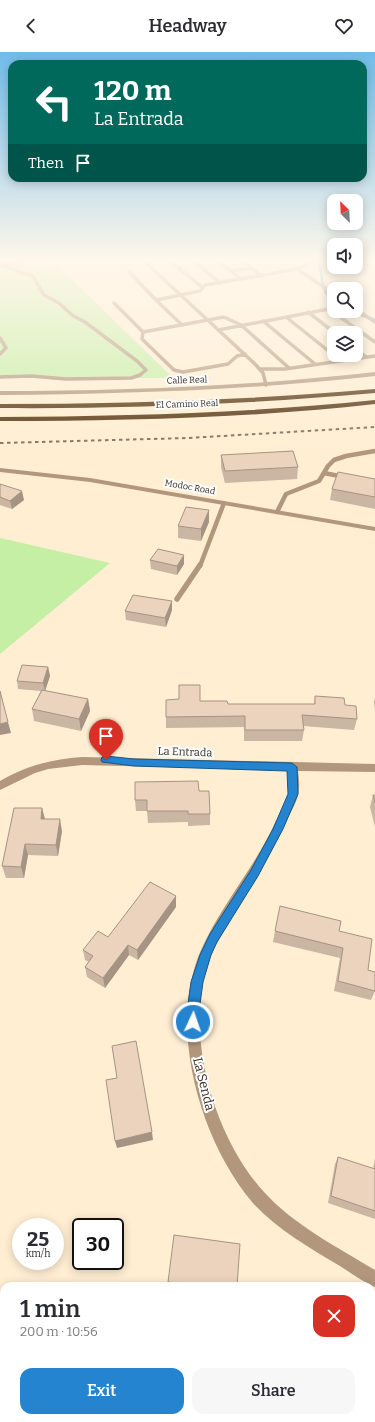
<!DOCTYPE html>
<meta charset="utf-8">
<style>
body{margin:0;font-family:Bitter,serif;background:#f7f7f7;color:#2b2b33;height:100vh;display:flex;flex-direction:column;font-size:15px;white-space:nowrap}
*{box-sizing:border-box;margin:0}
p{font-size:13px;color:#7c7c81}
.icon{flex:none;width:22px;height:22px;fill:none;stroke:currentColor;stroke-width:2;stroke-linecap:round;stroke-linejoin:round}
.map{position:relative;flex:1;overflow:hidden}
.details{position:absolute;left:0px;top:1230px;width:375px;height:140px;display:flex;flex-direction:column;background:#fff;border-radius:12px 12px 0 0;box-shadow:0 2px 10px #0003}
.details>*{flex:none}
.guide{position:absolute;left:8px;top:8px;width:359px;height:122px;border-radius:12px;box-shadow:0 2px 10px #0003;background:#00695c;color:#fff;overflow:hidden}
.needle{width:26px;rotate:336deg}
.tools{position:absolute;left:327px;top:142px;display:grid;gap:8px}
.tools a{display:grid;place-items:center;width:36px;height:36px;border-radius:8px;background:#fff;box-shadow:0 2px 10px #0003;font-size:20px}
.speed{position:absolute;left:12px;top:1166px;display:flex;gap:8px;font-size:20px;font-weight:700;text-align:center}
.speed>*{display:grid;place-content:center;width:52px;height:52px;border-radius:50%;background:#fff;box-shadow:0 2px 10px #0003;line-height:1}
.speed small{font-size:10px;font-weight:400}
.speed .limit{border:2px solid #111;border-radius:6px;background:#fff;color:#111}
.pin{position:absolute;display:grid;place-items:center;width:34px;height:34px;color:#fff;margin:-41px -17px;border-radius:50% 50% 50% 0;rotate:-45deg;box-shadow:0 0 4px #0007}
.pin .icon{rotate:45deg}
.me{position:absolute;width:44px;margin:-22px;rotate:3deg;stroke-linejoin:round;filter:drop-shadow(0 0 3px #0008)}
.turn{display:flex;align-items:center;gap:14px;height:84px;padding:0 20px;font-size:18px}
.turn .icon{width:52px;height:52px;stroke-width:2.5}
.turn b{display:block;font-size:28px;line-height:34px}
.then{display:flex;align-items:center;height:38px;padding:0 20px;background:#0003;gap:8px;font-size:15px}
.round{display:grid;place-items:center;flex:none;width:42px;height:42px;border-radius:12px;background:#f7f7f7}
.overview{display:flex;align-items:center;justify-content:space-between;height:68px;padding:0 20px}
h1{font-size:24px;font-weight:600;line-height:30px}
.button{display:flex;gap:8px;margin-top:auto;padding:8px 20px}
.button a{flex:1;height:46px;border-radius:12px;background:#2484d0;color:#fff;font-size:16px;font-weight:600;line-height:46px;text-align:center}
.button a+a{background:#f7f7f7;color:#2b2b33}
header{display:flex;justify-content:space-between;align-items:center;height:52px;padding:0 20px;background:#fff;font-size:18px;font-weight:600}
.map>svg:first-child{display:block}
.green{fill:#c4efa5}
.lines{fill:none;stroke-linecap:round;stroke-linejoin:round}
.stream{stroke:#5298af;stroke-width:2.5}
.service-far2{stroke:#b2977c;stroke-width:3.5}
.service-far1{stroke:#b2977c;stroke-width:4.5}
.service{stroke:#b2977c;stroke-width:5.5}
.minor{fill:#b2977c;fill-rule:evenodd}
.tertiary{fill:#b2977c;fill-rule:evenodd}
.motorway{fill:#583916;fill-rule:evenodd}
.rail{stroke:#7d7362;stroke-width:2;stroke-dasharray:3.5 3.5;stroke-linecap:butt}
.wall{fill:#cbb5a3}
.shaded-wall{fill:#a59484}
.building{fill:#ecd3bd;stroke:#a59484}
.route{fill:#2484d0;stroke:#175687}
.labels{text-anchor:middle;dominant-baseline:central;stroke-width:4;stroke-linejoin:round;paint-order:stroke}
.far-street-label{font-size:9px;fill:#352e24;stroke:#fdfdfd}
.street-label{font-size:11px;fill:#352e24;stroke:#fdfdfd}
.near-street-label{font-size:13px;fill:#352e24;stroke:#fdfdfd}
</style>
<header><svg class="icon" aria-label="back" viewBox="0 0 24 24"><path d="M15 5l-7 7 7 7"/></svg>Headway<svg class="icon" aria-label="heart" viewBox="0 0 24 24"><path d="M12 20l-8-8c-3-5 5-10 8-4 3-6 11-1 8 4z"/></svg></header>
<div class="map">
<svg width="375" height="1370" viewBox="0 0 375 1370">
<rect width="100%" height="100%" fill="#ffeed2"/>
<path class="green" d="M0,208H52L173,326H0Z
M0,486L110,511L0,602Z
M0,1321H4V1366H215L234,1370H0Z"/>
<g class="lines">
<path class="stream" d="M319,208C322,224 321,240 334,251
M351,259L375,268"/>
<path class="service-far2" d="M143,208L256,313L263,321L266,333
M169,208L203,236
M193,208L220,231
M217,208L241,227
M242,208L261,224
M302,208L308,212L297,217L334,242
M2,213L20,208
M231,219L252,216
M129,220L156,248L200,239L205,233L297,217
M156,248L182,273
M114,251L143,280L224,265L241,273L289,316
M329,257L375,290
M356,257L375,270
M308,260L335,281
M286,265L341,309
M263,269L315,312
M218,278L334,256
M143,280L142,287L174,318L183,320L228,312L237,304L245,302
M0,286L6,296L0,302
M356,297L366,305
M260,317H285L375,304
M0,325L31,324L66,327L131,326L140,323L146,318L137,309L85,270L72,263L59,251L44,243L32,223L19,220L3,213"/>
<path class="service-far1" d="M324,421L344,425
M277,460L286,442L319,429L328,414L334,408L346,404L375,399
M200,514L224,451"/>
<path class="service" d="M177,547L200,513"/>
<path class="minor" d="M82,705L375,712V720L298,719C299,726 300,735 298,743C296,752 290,761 286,770C267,812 241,849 218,889C177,962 210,1081 264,1140C294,1173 337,1195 375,1218V1235C363,1230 351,1221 340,1214C310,1196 276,1177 252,1150C200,1088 167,975 201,898C221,853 255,815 276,769C280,760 285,752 288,743C290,735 288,726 287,718L82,713L48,717L35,721L0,738V729C26,714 52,707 82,705Z"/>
<path class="tertiary" d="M375,320V324C250,338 125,342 0,343V339C125,339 250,334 375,320Z
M0,416L90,426L375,475V479L90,430L0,420Z"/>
<path class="motorway" d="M375,337V341C250,352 125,357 0,356V352C125,352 250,348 375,337Z
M375,348V352C251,366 125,369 0,369V365C125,364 251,361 375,348Z"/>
<path class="rail" d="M0,391L188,386L375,375"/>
</g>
<path class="wall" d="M221,403L298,415L297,427L225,431L221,415Z
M375,427V457L330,448L332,437Z
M0,432L24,448L12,457L0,453Z
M209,458V470L201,489L178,486V474Z
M150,508L184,512L177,523L151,517Z
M172,558L166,575L126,568L125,559Z
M48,615L50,624L45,639L88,647L90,659L81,679L34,669L32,657L41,639L18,637L17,629Z
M315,644L345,653L357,667L354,678L303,674L304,678L302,689H244V675L166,676V665L200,649L228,652H314Z
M375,645V657L374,650Z
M199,739L210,762V773L188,774V770L148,771L147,759H136L135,748Z
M373,743H375V775L370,755Z
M42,756L45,767L62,779L58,804L28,803L24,826H6L2,814Z
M176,844V855L138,908L129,903L105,936L87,925L85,915L89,910L85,908L83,898L108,885Z
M275,879H339L368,918L375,920V939L371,948L334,939L340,906L273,890Z
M338,1105L373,1117L375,1106V1167L328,1151L335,1112Z
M168,1230L237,1234H168Z"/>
<path class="shaded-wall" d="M22,439L24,448L12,457L10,449Z
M209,458V470L201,489V477Z
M184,503V512L177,523V514Z
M172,549V558L166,575L165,566Z
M48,615L50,624L45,639L43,631Z
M88,647L90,659L81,679L79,667Z
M8,670L11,681L0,683V672Z
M42,756L45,768L41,767Z
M60,767L62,779L58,804L56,793Z
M25,792L28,803L24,826L21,815Z
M176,844V855L138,908L137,898Z
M128,893L129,903L105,936L103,926Z
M152,1080L153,1088L117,1096L115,1089Z"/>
<path class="building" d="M293,399L298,415L225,419L221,403Z
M338,420L375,427V445L332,437Z
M0,432L22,439L10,449L0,445Z
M186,455L209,458L201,477L178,474Z
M158,497L184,503L177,514L150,508Z
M133,543L172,549L165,566L125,559Z
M22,613L48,615L43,631L17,629Z
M179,633H200V649H227L228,652H315V644L344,646L345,653L356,654L357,667L302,663L304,678H245V664L166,665V648L179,647Z
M42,638L88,647L79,667L32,657Z
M0,639L8,670L0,672Z
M198,729L199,739H209L210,762H188V759H147V748H135V730Z
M373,743H375V751Z
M14,756H42L41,767H60L56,793L25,792L21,815L2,814Z
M150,830L176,844L137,898L128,893L103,926L85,915L93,904L83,898L98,879L108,885Z
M280,854L341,869L339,879L372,887L368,918L375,920V939L338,929L343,896L275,879Z
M136,989L152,1080L115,1089L106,1028L117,1026L112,994Z
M338,1105L375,1117V1159L331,1144Z
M174,1183L240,1192L237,1234H194L168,1230Z
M375,1266V1314L371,1315V1267Z"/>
<linearGradient id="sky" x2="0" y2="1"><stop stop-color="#71bbe9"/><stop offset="0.52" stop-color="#fff7eb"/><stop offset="1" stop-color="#fff7eb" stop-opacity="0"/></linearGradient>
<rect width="375" height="400" fill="url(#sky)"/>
<path class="route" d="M106,704L134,707L292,711L297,715L298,742L283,777L258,824L217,890L211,903L203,930L199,959V970L197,974L193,976L189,974L187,970V959L191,930L200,903L210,882L251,818L273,777L288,742L287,719L134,714L102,710L101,708L102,705Z"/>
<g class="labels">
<g class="far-street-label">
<text transform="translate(187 328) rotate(-2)">Calle Real</text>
<text transform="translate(187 352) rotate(-2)">El Camino Real</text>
<text transform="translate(190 435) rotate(10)">Modoc Road</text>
</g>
<g class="street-label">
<text transform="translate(185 700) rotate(2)">La Entrada</text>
</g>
<g class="near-street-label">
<text transform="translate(204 1032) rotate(76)">La Senda</text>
</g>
</g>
</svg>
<div class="tools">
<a><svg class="needle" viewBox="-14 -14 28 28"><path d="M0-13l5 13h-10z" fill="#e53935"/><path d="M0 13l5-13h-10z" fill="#7c7c81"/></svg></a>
<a><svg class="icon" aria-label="sound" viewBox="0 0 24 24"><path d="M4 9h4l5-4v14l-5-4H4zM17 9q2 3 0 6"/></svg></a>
<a><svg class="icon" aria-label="search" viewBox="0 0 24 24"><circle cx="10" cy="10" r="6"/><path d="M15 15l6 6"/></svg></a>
<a><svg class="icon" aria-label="layers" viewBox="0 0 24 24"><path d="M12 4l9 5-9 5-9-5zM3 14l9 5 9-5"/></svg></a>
</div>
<div class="speed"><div>25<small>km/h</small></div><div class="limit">30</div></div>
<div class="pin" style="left:106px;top:708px;background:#d93025"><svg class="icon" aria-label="arrive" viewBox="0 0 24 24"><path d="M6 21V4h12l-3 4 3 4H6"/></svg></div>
<svg class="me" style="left:193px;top:970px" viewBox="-20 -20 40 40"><circle r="17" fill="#2484d0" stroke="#fff" stroke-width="3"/><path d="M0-11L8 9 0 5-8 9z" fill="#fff"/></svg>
<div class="guide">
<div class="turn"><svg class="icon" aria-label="left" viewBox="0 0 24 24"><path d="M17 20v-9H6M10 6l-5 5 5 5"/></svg><div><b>120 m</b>La Entrada</div></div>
<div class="then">Then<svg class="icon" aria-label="arrive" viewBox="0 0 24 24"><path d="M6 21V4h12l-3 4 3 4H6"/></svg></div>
</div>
<section class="details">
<div class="overview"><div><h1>1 min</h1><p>200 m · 10:56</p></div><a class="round" style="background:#d93025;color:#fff"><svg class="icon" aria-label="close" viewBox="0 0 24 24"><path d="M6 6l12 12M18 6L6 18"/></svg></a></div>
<div class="button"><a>Exit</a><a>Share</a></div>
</section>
</div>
